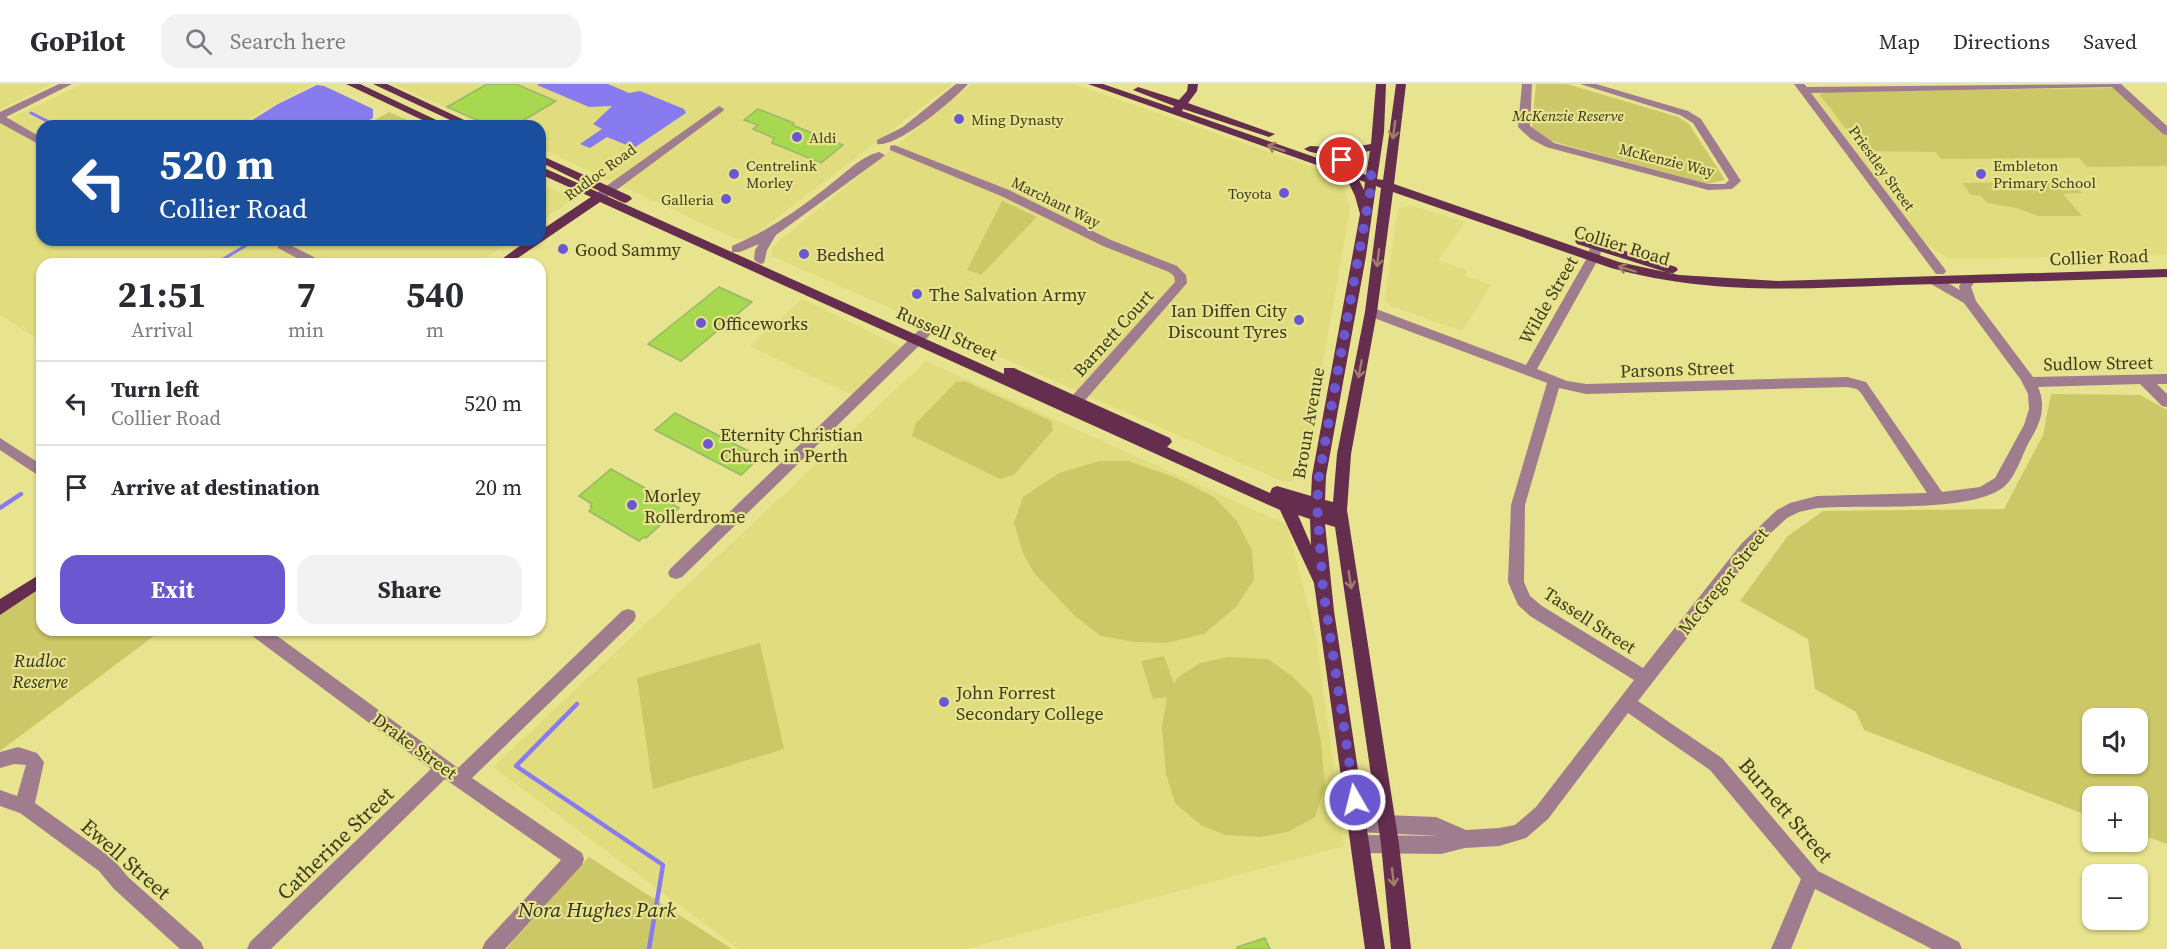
<!DOCTYPE html>
<meta charset="utf-8">
<style>
body{margin:0;font-family:"Source Serif 4",serif;background:#f2f2f3;color:#2b2b33;height:100vh;display:flex;flex-direction:column;font-size:22px;white-space:nowrap}
*{box-sizing:border-box;margin:0}
p{font-size:20px;color:#7c7c81}
.icon{flex:none;width:33px;height:33px;fill:none;stroke:currentColor;stroke-width:2;stroke-linecap:round;stroke-linejoin:round}
.map{position:relative;flex:1;overflow:hidden}
.details{position:absolute;left:36px;top:174px;width:510px;height:378px;display:flex;flex-direction:column;background:#fff;border-radius:18px;box-shadow:0 2px 4px #0004}
.details>*{flex:none}
.top-card{position:absolute;left:36px;top:36px;width:510px;height:126px;border-radius:18px;box-shadow:0 2px 4px #0004;background:#1a4fa0;color:#fff;overflow:hidden}
.controls{position:absolute;left:2082px;top:624px;display:grid;gap:12px}
.controls a{display:grid;place-items:center;width:66px;height:66px;border-radius:12px;background:#fff;box-shadow:0 2px 4px #0004;font-size:30px}
.pin{position:absolute;display:grid;place-items:center;width:51px;height:51px;color:#fff;margin:-26px;border:3px solid #fff;border-radius:50%;box-shadow:0 2px 6px #0007}
.me{position:absolute;width:66px;margin:-33px;rotate:352deg;stroke-linejoin:round;filter:drop-shadow(0 0 4px #0008)}
.turn{display:flex;align-items:center;gap:21px;height:126px;padding:0 24px;font-size:27px}
.turn .icon{width:78px;height:78px;stroke-width:2.5}
.turn b{display:block;font-size:42px;line-height:51px}
.eta{display:flex;justify-content:space-evenly;align-items:center;height:102px;text-align:center}
.eta b{font-size:36px;font-weight:700;line-height:42px}
.action{display:flex;gap:12px;margin-top:auto;padding:12px 24px}
.action a{flex:1;height:69px;border-radius:18px;background:#6b58d1;color:#fff;font-size:24px;font-weight:700;line-height:69px;text-align:center}
.action a+a{background:#f2f2f3;color:#2b2b33}
ul{padding:0;list-style:none}
li{display:flex;align-items:center;gap:18px;height:84px;padding:0 24px;border-top:2px solid #e1e1e2}
li div{flex:1}
li b{display:block;font-size:22px}
li em{font-style:normal}
header{display:flex;align-items:center;gap:36px;box-sizing:border-box;height:84px;padding:0 30px;background:#fff;border-bottom:2px solid #e1e1e2}
header strong{font-size:28px}
nav{display:flex;gap:33px;margin-inline-start:auto;font-size:21px}
.search{width:420px;height:54px;background:#f2f2f3;display:flex;align-items:center;gap:15px;box-sizing:border-box;padding:0 21px;border-radius:18px;color:#7c7c81;font-size:22px}
.map>svg:first-child{display:block}
.built{fill:#e1dc7e}
.green{fill:#cdc867;fill-rule:evenodd}
.water{fill:#887aef}
.lines{fill:none;stroke-linecap:round;stroke-linejoin:round}
.stream-far1{stroke:#887aef;stroke-width:3}
.stream{stroke:#887aef;stroke-width:4.5}
.building{fill:#a8d750;stroke:#9ab76b;stroke-width:1.5}
.minor{fill:#9f7d8e;fill-rule:evenodd}
.major{fill:#652d4e;fill-rule:evenodd}
.oneway{stroke:#a07f6b}
.route{stroke:#6b58d1;stroke-width:10;stroke-dasharray:0 18}
.poi-dot{fill:#6b58d1;stroke:#e7e38e;stroke-width:2}
.labels{text-anchor:middle;dominant-baseline:central;stroke-width:4.5;stroke-linejoin:round;paint-order:stroke}
.far-park-label{font-size:15px;font-style:italic;fill:#323118;stroke:#e7e38e}
.far-poi-label{font-size:15px;fill:#3d3b18;stroke:#e7e38e;text-anchor:start}
.far-street-label{font-size:15px;fill:#3d3b18;stroke:#e7e38e}
.street-label{font-size:18px;fill:#3d3b18;stroke:#e7e38e}
.poi-label{font-size:18px;fill:#3d3b18;stroke:#e7e38e;text-anchor:start}
.park-label{font-size:18px;font-style:italic;fill:#323118;stroke:#e7e38e}
.near-street-label{font-size:21px;fill:#3d3b18;stroke:#e7e38e}
.near-park-label{font-size:21px;font-style:italic;fill:#323118;stroke:#e7e38e}
</style>
<header>
<strong>GoPilot</strong>
<div class="search"><svg class="icon" aria-label="search" viewBox="0 0 24 24"><circle cx="10" cy="10" r="6"/><path d="M15 15l6 6"/></svg>Search here</div>
<nav><a>Map</a><a>Directions</a><a>Saved</a></nav>
</header>
<div class="map">
<svg width="2167" height="865" viewBox="0 0 2167 865">
<rect width="100%" height="100%" fill="#e7e38e"/>
<path class="built" d="M0,0H51L0,25Z
M84,0H313L235,42H42V156H512L477,180H42V258L0,231V39Z
M393,0H952L749,155H736L540,64V42H489Z
M972,0H1073L1315,84L1344,103L1350,125L1303,391L1291,397H1282L772,172V165L777,159Z
M2115,0L2167,48V171L1949,175L1911,150L1804,6Z
M540,99L573,115L540,137Z
M1409,121L1465,138L1438,176L1466,186L1465,192L1491,201L1462,247L1391,222L1385,215L1397,130L1399,125Z
M802,215L908,266L858,314L750,262Z
M926,277L1287,441L1316,552L1344,762L965,865H739L493,683Z"/>
<path class="green" d="M1536,0H1567L1678,33L1689,40L1725,96L1707,100L1551,57L1532,44Z
M2114,4L2167,48V82L2087,83L2079,74L1941,75L1935,68L1863,67L1820,11L1823,8Z
M389,28L422,42H364Z
M2072,98L2082,109L2063,110L2082,132H2038L2017,124L1987,119L1980,111H1971L1962,99Z
M1002,117L1037,133L981,191L967,186Z
M965,297L1051,337L1053,346L1014,391L1000,395L912,352L916,339L956,298Z
M2051,310L2140,311L2167,326V760L2138,749V712H2092V733L1864,646L1856,628L1815,605L1808,555L1740,517L1788,452L1823,427L2004,425L2043,351ZM2092,634H2138V680H2092Z
M1100,377H1128L1174,393L1214,413L1236,436L1252,466L1254,496L1236,523L1204,550L1166,559L1135,558L1101,552L1075,532L1034,489L1023,469L1014,439L1023,413L1059,389Z
M42,497V546H162L0,667V526Z
M760,559L784,665L653,705L637,594Z
M1164,572L1174,600L1177,594L1200,579L1228,573L1268,575L1292,592L1312,612L1321,659L1325,702L1315,733L1288,748L1260,753L1225,751L1201,741L1175,719L1166,690L1162,643L1167,613L1153,615L1141,577Z
M589,773L732,865H506Z"/>
<path class="water" d="M539,0H608L629,9L640,7L684,25L686,29L634,64L607,53L590,64L580,60L602,45L593,40L612,22L589,23L537,1Z
M317,1L324,2L373,25V34L359,42H243L278,20Z"/>
<g class="lines">
<path class="stream-far1" d="M31,29L57,42
M215,180L255,156"/>
<path class="stream" d="M0,424L21,410
M577,620L516,682L663,781L649,865"/>
</g>
<path class="building" d="M487,0H516L556,17L514,42H490L447,23Z
M758,25L794,39L792,41L843,61L821,79L782,63L772,59L774,54L753,45L758,41L744,36Z
M719,203L752,218L681,277L648,260Z
M675,329L760,373L741,391L655,346Z
M611,385L652,408L679,424L646,454L644,453L639,457L589,427L592,424L590,422L592,420L579,412Z
M1265,854L1270,865H1237V863Z"/>
<g class="lines">
<path class="minor" d="M59,0H72L6,33L42,54V62L0,39V28Z
M956,0H968C954,16 897,64 877,60V56L903,43Z
M1522,0H1532L1530,42L1554,59L1708,100H1725L1729,96L1693,39L1680,31L1580,0H1596L1688,27L1701,35L1741,97L1732,105L1708,106L1546,63L1531,55L1518,43Z
M1794,0H1804L1807,3L2121,0L2167,42V51L2163,50L2112,3L1811,9L1944,184L1946,187L1944,190H1936Z
M719,22L724,25L723,27L603,116H595V110Z
M894,61L1009,106L1111,156L1177,182L1186,191L1187,199L1074,329H1064L1062,325L1064,321L1175,198L1174,192L1169,188L1103,162L1001,112L890,66V62Z
M879,68L885,71L883,73L776,151L767,166L764,179L760,180L754,176L755,166L759,160L740,168H732V162C765,148 794,129 822,107C839,95 859,73 879,68Z
M282,157L322,177L324,180H308L278,164V158Z
M1596,158L1602,162L1600,172L1537,285L1567,297L1586,300L1847,293L1866,298L1942,408L1980,403L1995,394L2024,341L2029,325L2028,310L2021,296L1964,219L1931,200L1929,197L1931,194H1939L1960,206L1959,202L1966,193H1974L1976,196L1971,203L1976,217L2033,293L2167,290V300H2157L2167,310V323L2162,322L2140,300L2038,303C2047,323 2040,340 2029,358C2022,371 2016,392 2005,402C1973,430 1862,420 1817,424L1799,428L1787,434L1764,455L1638,617L1722,674L1818,787L1959,858L1962,865H1932L1815,805L1791,865H1771L1801,795L1710,686L1628,629L1548,735L1526,754L1499,762L1465,764L1441,770L1362,769L1356,766L1353,760L1356,754L1362,751L1439,752L1358,748L1352,745L1349,739L1352,733L1358,730L1436,733L1466,746L1499,744L1515,741L1536,723L1634,596L1530,532L1518,521L1508,498L1511,421L1547,299L1366,231L1365,228L1371,224L1376,225L1526,281L1588,172L1590,162ZM1847,303L1857,305L1861,309L1927,409L1817,412L1790,419L1777,426L1742,459L1643,584L1542,522L1530,512L1524,498L1525,421L1559,304L1586,310Z
M924,245L931,249L929,252L682,493L676,495L670,493L668,489L670,485L919,246Z
M0,354L42,381V394L0,366Z
M628,525L634,527L636,532L634,537L472,694L582,769L584,775L582,781L505,865H482L485,858L561,776L445,695L271,865H247L250,858L431,685L251,551L249,546H269L458,684L622,527Z
M18,663L37,669L44,678L35,719L113,775L128,793L201,858L204,865H180L114,805L99,787L20,729L0,722V706L17,712L26,681L14,680L0,684V668Z"/>
<path class="major" d="M346,0H360L449,42H435Z
M373,0H387L477,42H463Z
M1088,0H1103L1173,24L1174,22L1133,6L1138,3L1179,16L1187,7L1188,0H1198L1197,7L1188,19L1275,50L1269,53L1183,25L1182,27L1366,91L1370,67C1354,69 1317,74 1304,65L1310,62L1348,64L1371,60L1376,0H1386L1384,48L1377,95L1383,96L1396,0H1406L1394,100L1619,178L1679,191L1778,197L2167,185V193C2078,196 1988,199 1899,201C1798,205 1710,211 1611,184L1393,108L1377,228L1351,370L1347,426L1399,760L1411,865H1391L1381,760L1335,443L1325,440L1334,527L1385,865H1365L1314,499L1280,426L600,118L509,180H495L528,156H540V147L591,113L540,90V83L544,84L1004,290V284H1014L1170,354L1172,358L1167,363L1270,409L1272,404L1277,402L1311,412L1312,392L1360,130L1355,112L1345,91ZM1359,96L1365,98L1364,106ZM1376,102L1381,104L1365,228L1337,370L1333,418L1325,416L1326,392L1366,172ZM1298,431L1310,435L1311,461Z
M540,71L630,112L632,115L626,119L622,118L540,78Z
M1581,153L1676,183L1678,186L1672,190L1577,160L1575,157Z
M42,489V503L0,531V515Z"/>
</g>
<defs><path id="oneway-shaft" d="M-6 0H5M1.5-3L5.5 0L1.5 3" fill="none" stroke-width="1.6" stroke-linecap="round" stroke-linejoin="round" transform="scale(1.5)"/></defs>
<g class="oneway">
<use href="#oneway-shaft" transform="translate(1394 46) rotate(98)"/>
<use href="#oneway-shaft" transform="translate(1276 64) rotate(-161)"/>
<use href="#oneway-shaft" transform="translate(1378 174) rotate(97)"/>
<use href="#oneway-shaft" transform="translate(1627 185) rotate(-163)"/>
<use href="#oneway-shaft" transform="translate(1360 285) rotate(101)"/>
<use href="#oneway-shaft" transform="translate(1350 496) rotate(81)"/>
<use href="#oneway-shaft" transform="translate(1393 793) rotate(83)"/>
</g>
<g class="lines">
<path class="route" d="M1342,76L1371,86V103L1319,392L1317,420L1323,505L1355,716"/>
</g>
<g class="poi-dot">
<circle cx="959" cy="35" r="6"/>
<circle cx="797" cy="53" r="6"/>
<circle cx="734" cy="90" r="6"/>
<circle cx="1981" cy="90" r="6"/>
<circle cx="1284" cy="109" r="6"/>
<circle cx="726" cy="115" r="6"/>
<circle cx="563" cy="165" r="6"/>
<circle cx="804" cy="170" r="6"/>
<circle cx="917" cy="210" r="6"/>
<circle cx="1299" cy="236" r="6"/>
<circle cx="701" cy="239" r="6"/>
<circle cx="708" cy="360" r="6"/>
<circle cx="632" cy="421" r="6"/>
<circle cx="944" cy="618" r="6"/>
</g>
<g class="labels">
<g class="far-park-label">
<text x="1568" y="31">McKenzie Reserve</text>
</g>
<g class="far-poi-label">
<text x="971" y="35">Ming Dynasty</text>
<text x="809" y="53">Aldi</text>
<text x="746" y="81">Centrelink<tspan x="746" dy="17">Morley</tspan></text>
<text x="1993" y="81">Embleton<tspan x="1993" dy="17">Primary School</tspan></text>
<text x="1272" y="109" text-anchor="end">Toyota</text>
<text x="714" y="115" text-anchor="end">Galleria</text>
</g>
<g class="far-street-label">
<text transform="translate(1667 76) rotate(14)">McKenzie Way</text>
<text transform="translate(1882 84) rotate(54)">Priestley Street</text>
<text transform="translate(600 88) rotate(-36)">Rudloc Road</text>
<text transform="translate(1056 118) rotate(26)">Marchant Way</text>
</g>
<g class="street-label">
<text transform="translate(1622 161) rotate(17)">Collier Road</text>
<text transform="translate(2099 173) rotate(-2)">Collier Road</text>
<text transform="translate(1548 216) rotate(-60)">Wilde Street</text>
<text transform="translate(947 249) rotate(24)">Russell Street</text>
<text transform="translate(1113 249) rotate(-48)">Barnett Court</text>
<text transform="translate(2098 279) rotate(-1)">Sudlow Street</text>
<text transform="translate(1677 285) rotate(-2)">Parsons Street</text>
<text transform="translate(1308 339) rotate(-80)">Broun Avenue</text>
<text transform="translate(1723 497) rotate(-51)">McGregor Street</text>
<text transform="translate(1590 536) rotate(33)">Tassell Street</text>
<text transform="translate(415 662) rotate(36)">Drake Street</text>
</g>
<g class="poi-label">
<text x="575" y="165">Good Sammy</text>
<text x="816" y="170">Bedshed</text>
<text x="929" y="210">The Salvation Army</text>
<text x="1287" y="226" text-anchor="end">Ian Diffen City<tspan x="1287" dy="21">Discount Tyres</tspan></text>
<text x="713" y="239">Officeworks</text>
<text x="720" y="350">Eternity Christian<tspan x="720" dy="21">Church in Perth</tspan></text>
<text x="644" y="411">Morley<tspan x="644" dy="21">Rollerdrome</tspan></text>
<text x="956" y="608">John Forrest<tspan x="956" dy="21">Secondary College</tspan></text>
</g>
<g class="park-label">
<text x="40" y="576">Rudloc<tspan x="40" dy="21">Reserve</tspan></text>
</g>
<g class="near-street-label">
<text transform="translate(1786 726) rotate(49)">Burnett Street</text>
<text transform="translate(335 759) rotate(-44)">Catherine Street</text>
<text transform="translate(126 775) rotate(41)">Ewell Street</text>
</g>
<g class="near-park-label">
<text x="597" y="825">Nora Hughes Park</text>
</g>
</g>
</svg>
<div class="controls">
<a><svg class="icon" aria-label="sound" viewBox="0 0 24 24"><path d="M4 9h4l5-4v14l-5-4H4zM17 9q2 3 0 6"/></svg></a>
<a>+</a>
<a>−</a>
</div>
<div class="pin" style="left:1342px;top:76px;background:#d93025"><svg class="icon" aria-label="arrive" viewBox="0 0 24 24"><path d="M6 21V4h12l-3 4 3 4H6"/></svg></div>
<svg class="me" style="left:1355px;top:716px" viewBox="-20 -20 40 40"><circle r="17" fill="#6b58d1" stroke="#fff" stroke-width="3"/><path d="M0-11L8 9 0 5-8 9z" fill="#fff"/></svg>
<div class="top-card">
<div class="turn"><svg class="icon" aria-label="left" viewBox="0 0 24 24"><path d="M17 20v-9H6M10 6l-5 5 5 5"/></svg><div><b>520 m</b>Collier Road</div></div>
</div>
<section class="details">
<div class="eta">
<div><b>21:51</b><p>Arrival</p></div>
<div><b>7</b><p>min</p></div>
<div><b>540</b><p>m</p></div>
</div>
<ul>
<li><svg class="icon" aria-label="left" viewBox="0 0 24 24"><path d="M17 20v-9H6M10 6l-5 5 5 5"/></svg><div><b>Turn left</b><p>Collier Road</p></div><em>520 m</em></li>
<li><svg class="icon" aria-label="arrive" viewBox="0 0 24 24"><path d="M6 21V4h12l-3 4 3 4H6"/></svg><div><b>Arrive at destination</b></div><em>20 m</em></li>
</ul>
<div class="action"><a>Exit</a><a>Share</a></div>
</section>
</div>
